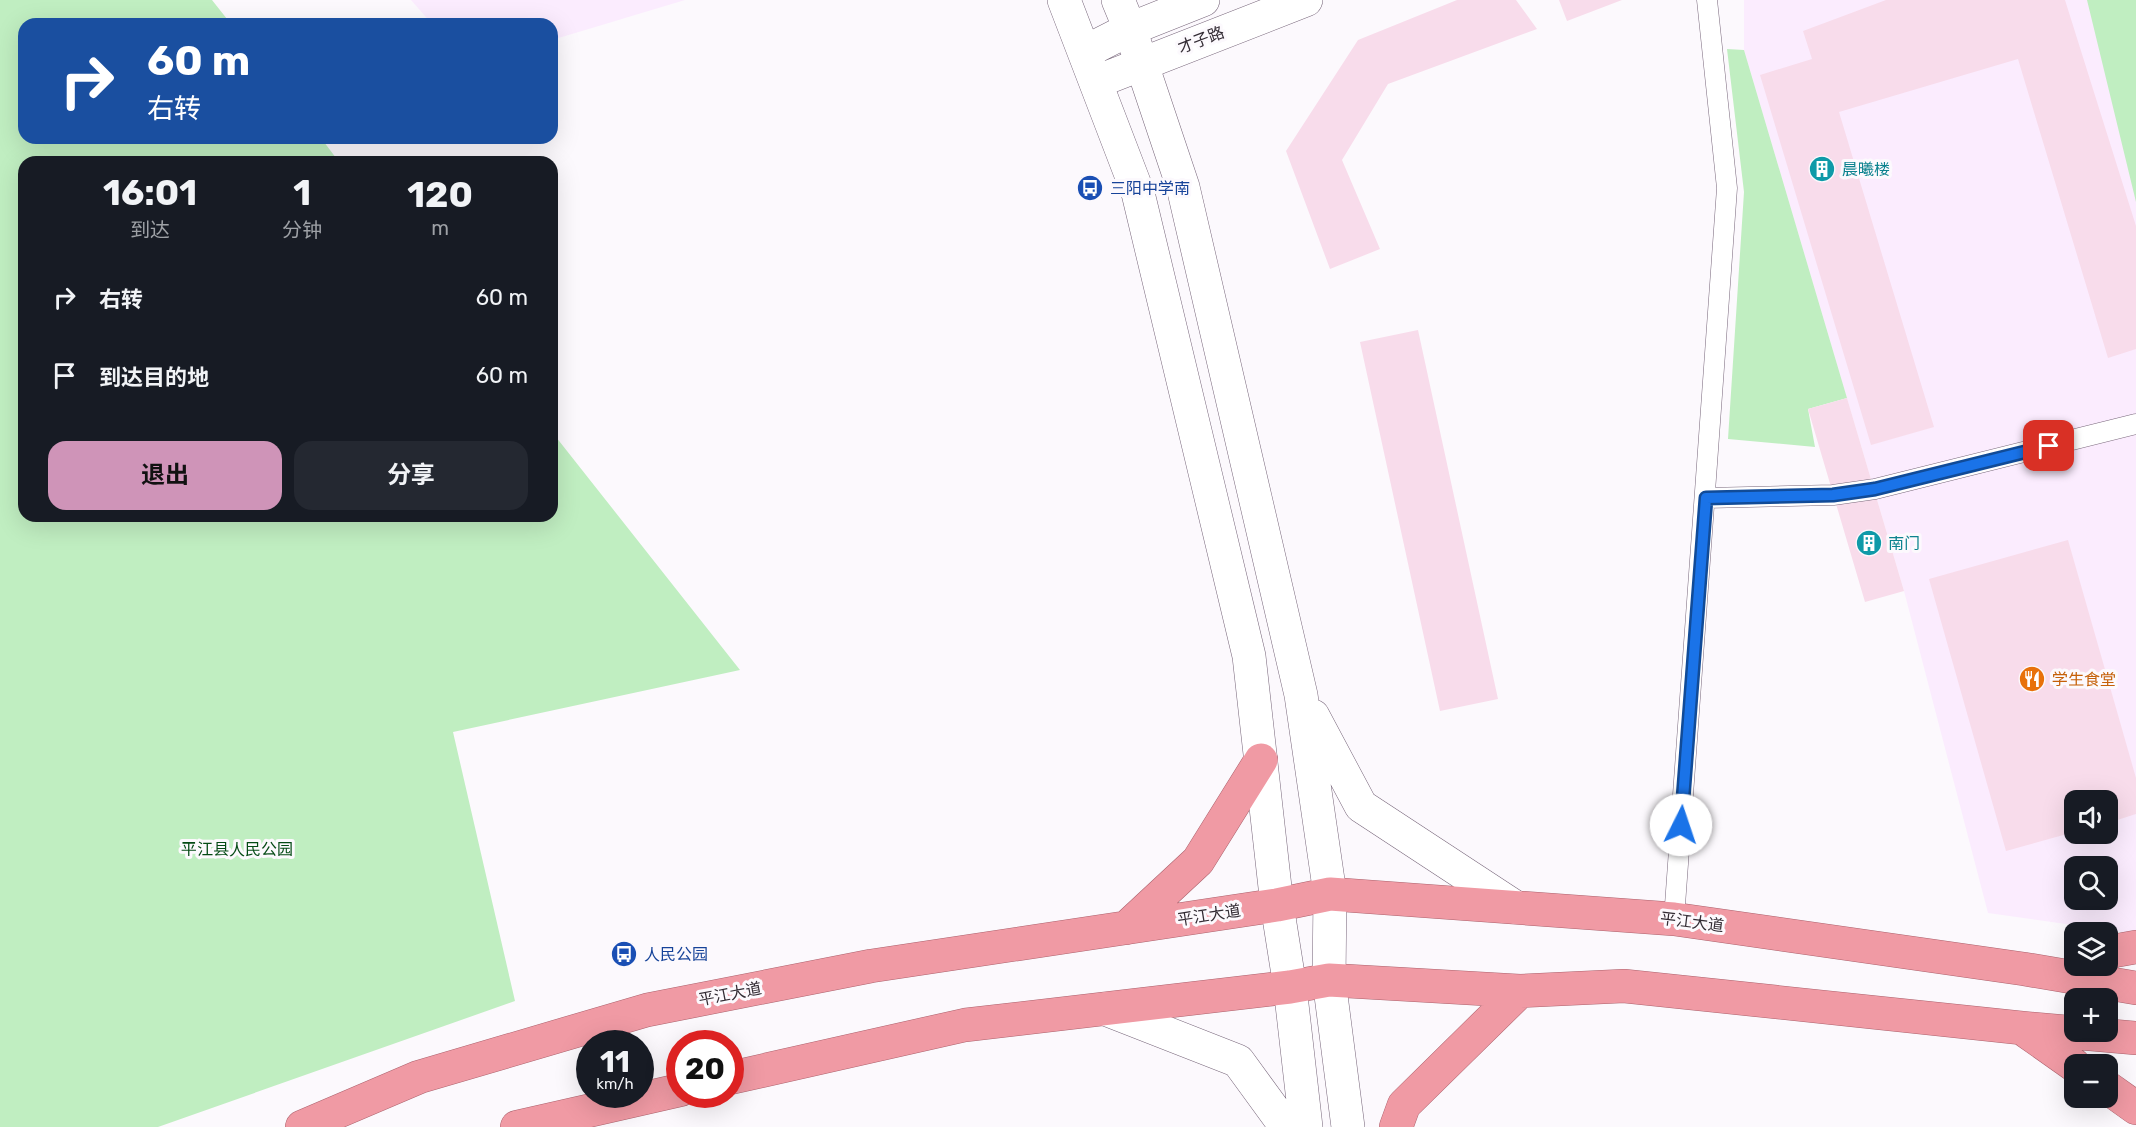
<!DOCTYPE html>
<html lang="zh">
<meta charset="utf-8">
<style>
body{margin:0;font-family:Rubik,"Noto Sans SC",sans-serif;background:#242831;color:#f1f3f6;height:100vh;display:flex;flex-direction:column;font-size:22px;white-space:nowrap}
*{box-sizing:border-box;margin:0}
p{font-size:20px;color:#9ea1a6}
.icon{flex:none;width:33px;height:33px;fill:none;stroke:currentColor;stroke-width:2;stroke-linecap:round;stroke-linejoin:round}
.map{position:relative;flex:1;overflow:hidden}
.details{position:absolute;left:18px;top:156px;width:540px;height:366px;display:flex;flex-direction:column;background:#171b24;border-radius:18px;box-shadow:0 6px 24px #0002}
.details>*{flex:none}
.guide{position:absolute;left:18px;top:18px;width:540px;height:126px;border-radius:18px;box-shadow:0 6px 24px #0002;background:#1a4fa0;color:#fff;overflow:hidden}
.fabs{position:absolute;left:2064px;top:790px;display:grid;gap:12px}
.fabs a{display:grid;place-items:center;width:54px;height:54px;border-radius:12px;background:#171b24;box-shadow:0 6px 24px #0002;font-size:30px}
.speed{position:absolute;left:576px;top:1030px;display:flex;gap:12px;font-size:30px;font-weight:700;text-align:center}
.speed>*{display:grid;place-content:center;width:78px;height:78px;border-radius:50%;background:#171b24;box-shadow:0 6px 24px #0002;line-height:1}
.speed small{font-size:15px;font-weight:400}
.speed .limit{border:9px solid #d22;background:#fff;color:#111}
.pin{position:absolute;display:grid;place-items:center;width:51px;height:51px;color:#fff;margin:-26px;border-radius:12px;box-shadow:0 3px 9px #0006}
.me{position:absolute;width:66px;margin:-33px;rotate:4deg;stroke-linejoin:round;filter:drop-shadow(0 0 4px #0008)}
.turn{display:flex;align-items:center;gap:21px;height:126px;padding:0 30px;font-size:27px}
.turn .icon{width:78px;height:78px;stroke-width:2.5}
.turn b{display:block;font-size:42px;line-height:51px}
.eta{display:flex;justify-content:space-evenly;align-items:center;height:102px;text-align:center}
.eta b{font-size:36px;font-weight:700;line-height:42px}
.cta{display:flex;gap:12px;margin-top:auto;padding:12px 30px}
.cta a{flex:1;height:69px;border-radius:18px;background:#cf94b8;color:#111;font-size:24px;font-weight:700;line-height:69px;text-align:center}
.cta a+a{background:#242831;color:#f1f3f6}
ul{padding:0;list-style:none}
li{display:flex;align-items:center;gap:18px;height:78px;padding:0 30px}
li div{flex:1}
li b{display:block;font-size:22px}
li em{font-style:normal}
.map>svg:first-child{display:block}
.built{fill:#fbecfe;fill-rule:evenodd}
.green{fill:#c0eec1}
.building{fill:#f8dceb}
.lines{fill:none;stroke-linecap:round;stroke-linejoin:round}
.service-casing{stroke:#78677b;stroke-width:21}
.tertiary-casing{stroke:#78677b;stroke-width:34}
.secondary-casing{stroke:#78677b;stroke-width:34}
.trunk-casing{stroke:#ac636e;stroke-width:34}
.service{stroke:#fff;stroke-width:20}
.tertiary{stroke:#fff;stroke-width:33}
.secondary{stroke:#fff;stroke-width:33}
.trunk{stroke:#f09aa4;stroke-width:33}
.route-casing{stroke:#114b97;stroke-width:15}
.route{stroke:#1a73e8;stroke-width:10}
.labels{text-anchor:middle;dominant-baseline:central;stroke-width:6;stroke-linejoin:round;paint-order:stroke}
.street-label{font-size:16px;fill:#332c34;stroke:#fcf9fd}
.culture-label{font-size:16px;fill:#0d838f;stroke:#fcf9fd;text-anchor:start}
.transit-label{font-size:16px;fill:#164399;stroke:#fcf9fd;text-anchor:start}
.food-label{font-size:16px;fill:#c56008;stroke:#fcf9fd;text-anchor:start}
.park-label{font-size:16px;fill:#054b15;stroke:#fcf9fd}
</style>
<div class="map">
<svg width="2136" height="1127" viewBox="0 0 2136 1127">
<rect width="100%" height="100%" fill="#fcf9fd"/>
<path class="built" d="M411,0H685L552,40V24H432Z
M1744,0H2136V934L1988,913L1904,591L1744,50ZM2074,801H2108V834H2074ZM2074,867H2108V900H2074Z"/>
<path class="green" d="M0,0H212L231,24H24V138H321L339,162H24V516H552V432L740,670L453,732L515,1001L158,1127H0Z
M2087,0H2136V202Z
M1727,49L1744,50L1847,398L1808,409L1815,447L1728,439L1744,192Z"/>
<path class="building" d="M1457,0H1516L1537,29L1388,84L1342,160L1380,249L1330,269L1286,151L1358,40Z
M1559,0H1622L1567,21Z
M1886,0H2065L2136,226V349L2108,358L2018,59L1839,112L1934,427L1871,445L1760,75L1812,59L1803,31Z
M1418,330L1498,699L1440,711L1360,342Z
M1847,398L1904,591L1865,602L1808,409Z
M2068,540L2136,778V814L2108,823V801H2074V832L2006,851L1929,579Z"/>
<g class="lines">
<g class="service-casing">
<path id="service" d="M1706,498L1833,495L1875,489L2136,424
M1674,919L1727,188L1707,0"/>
</g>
<g class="tertiary-casing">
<path id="tertiary" d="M1085,52L1130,29L1203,0
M1096,82L1306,0"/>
</g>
<g class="secondary-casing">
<path id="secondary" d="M1064,0L1138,193L1249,656L1277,905L1290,987L1306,1127
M1118,0L1130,29L1183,187L1301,695L1330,894L1329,980L1348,1127
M1313,716L1361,806L1515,907
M1105,1009L1238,1061L1281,1120L1283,1127"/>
</g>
<g class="trunk-casing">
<path id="trunk" d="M1126,928L1198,861L1261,760
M2108,952L2136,947
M2023,1029L2074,1065
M730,1078L965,1025L1290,987L1329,980L1520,991L1624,986L2022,1028L2136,1038
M2108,1088L2136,1108
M302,1127L419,1077L647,1010L871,966L1277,905L1330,894L1674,919L2024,969L2136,988
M517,1127L680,1090
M1396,1127L1404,1105L1520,991"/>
</g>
<use href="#service" class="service"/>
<use href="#tertiary" class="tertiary"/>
<use href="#secondary" class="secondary"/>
<use href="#trunk" class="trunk"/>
</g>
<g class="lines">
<g class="route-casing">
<path id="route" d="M1681,825L1706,498L1833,495L1875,489L2049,446"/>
</g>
<use href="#route" class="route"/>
</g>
<defs>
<g id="building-disc" transform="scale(1.35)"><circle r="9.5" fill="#0f9aa8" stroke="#fcf9fd"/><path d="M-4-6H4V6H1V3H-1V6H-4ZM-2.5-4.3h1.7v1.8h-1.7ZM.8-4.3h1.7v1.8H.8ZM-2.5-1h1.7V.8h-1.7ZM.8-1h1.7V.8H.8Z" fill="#fff"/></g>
<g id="bus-disc" transform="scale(1.35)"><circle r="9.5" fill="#1a4fb4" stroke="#fcf9fd"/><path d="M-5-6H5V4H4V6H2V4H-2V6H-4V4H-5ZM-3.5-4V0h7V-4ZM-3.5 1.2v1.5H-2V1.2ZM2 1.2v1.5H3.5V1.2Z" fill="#fff"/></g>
<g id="restaurant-disc" transform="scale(1.35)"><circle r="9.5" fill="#e8710a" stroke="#fcf9fd"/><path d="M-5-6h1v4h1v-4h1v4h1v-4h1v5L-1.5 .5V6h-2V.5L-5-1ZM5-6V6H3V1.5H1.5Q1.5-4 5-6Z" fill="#fff"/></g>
</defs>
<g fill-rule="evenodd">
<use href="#building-disc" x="1822" y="169"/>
<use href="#bus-disc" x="1090" y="188"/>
<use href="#building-disc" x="1869" y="543"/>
<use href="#restaurant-disc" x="2032" y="679"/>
<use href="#bus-disc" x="624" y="954"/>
</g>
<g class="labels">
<g class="street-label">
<text transform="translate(1201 40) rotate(-21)">才子路</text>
<text transform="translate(1209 915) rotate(-9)">平江大道</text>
<text transform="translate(1692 922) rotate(7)">平江大道</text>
<text transform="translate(730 994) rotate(-11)">平江大道</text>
</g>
<g class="culture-label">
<text x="1842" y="169">晨曦楼</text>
<text x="1888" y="543">南门</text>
</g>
<g class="transit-label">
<text x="1110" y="188">三阳中学南</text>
<text x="644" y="954">人民公园</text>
</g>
<g class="food-label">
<text x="2052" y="679">学生食堂</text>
</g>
<g class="park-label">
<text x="237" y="849">平江县人民公园</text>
</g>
</g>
</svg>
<div class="fabs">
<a><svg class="icon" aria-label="sound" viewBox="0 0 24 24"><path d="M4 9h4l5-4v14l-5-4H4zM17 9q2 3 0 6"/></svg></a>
<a><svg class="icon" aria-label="search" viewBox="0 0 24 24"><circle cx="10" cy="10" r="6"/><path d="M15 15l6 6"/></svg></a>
<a><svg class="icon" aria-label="layers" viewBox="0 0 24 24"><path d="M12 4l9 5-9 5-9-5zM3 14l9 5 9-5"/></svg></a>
<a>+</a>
<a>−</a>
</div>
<div class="speed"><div>11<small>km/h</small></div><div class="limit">20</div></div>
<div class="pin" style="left:2049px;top:446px;background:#d93025"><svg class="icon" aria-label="arrive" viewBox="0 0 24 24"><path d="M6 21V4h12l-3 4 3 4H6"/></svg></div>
<svg class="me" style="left:1681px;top:825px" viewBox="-20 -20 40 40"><circle r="19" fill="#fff"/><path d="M0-13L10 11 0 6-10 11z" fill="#1a73e8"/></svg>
<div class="guide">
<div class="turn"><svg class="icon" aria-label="right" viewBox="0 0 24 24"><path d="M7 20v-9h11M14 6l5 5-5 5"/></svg><div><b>60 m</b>右转</div></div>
</div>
<section class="details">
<div class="eta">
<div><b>16:01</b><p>到达</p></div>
<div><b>1</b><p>分钟</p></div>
<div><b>120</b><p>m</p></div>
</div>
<ul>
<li><svg class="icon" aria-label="right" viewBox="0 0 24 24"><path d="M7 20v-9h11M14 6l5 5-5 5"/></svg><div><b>右转</b></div><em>60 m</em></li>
<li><svg class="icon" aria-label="arrive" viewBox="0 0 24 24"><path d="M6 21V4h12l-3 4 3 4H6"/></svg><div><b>到达目的地</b></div><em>60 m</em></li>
</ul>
<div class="cta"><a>退出</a><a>分享</a></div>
</section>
</div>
